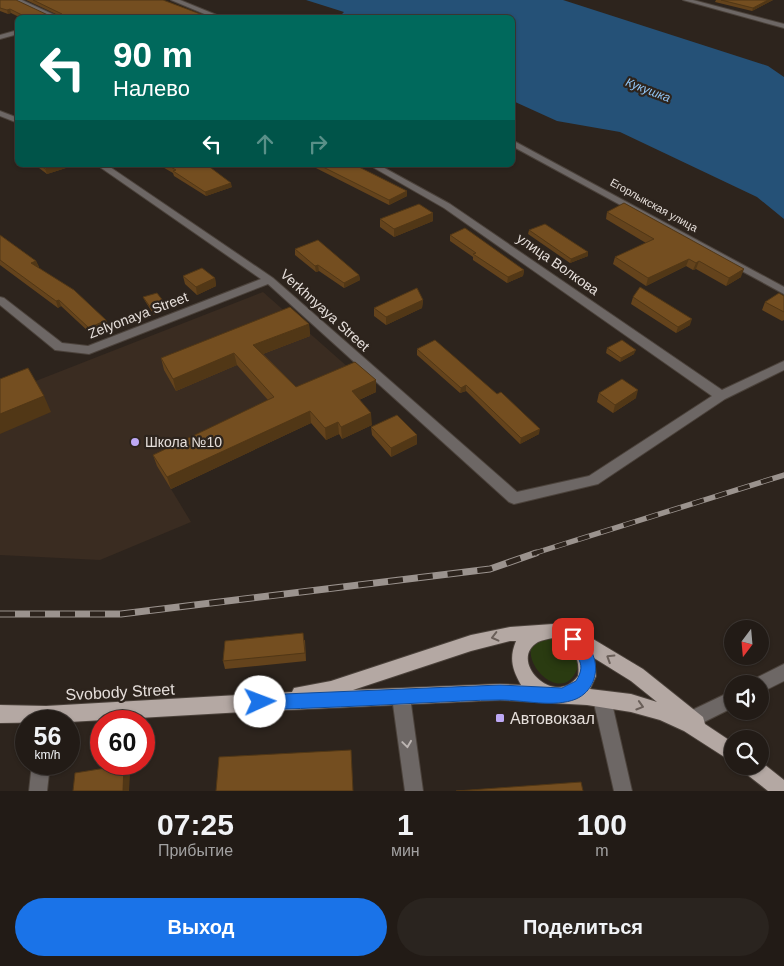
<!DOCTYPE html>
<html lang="ru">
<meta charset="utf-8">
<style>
body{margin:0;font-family:Helvetica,sans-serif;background:#2a241f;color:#f1f3f6;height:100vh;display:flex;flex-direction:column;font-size:19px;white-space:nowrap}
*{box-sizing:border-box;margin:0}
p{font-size:16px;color:#a2a1a1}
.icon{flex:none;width:28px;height:28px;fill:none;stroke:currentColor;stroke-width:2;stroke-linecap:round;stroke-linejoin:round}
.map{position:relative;height:791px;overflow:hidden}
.details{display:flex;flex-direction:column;background:#221b16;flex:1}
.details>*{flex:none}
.top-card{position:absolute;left:15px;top:15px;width:500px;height:152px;border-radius:8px;box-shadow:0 1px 4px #0004,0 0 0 1px #3f3935;background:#00695c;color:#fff;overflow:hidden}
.needle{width:32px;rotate:196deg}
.buttons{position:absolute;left:724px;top:620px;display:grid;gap:10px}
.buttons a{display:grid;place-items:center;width:45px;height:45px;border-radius:50%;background:#221b16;box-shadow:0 1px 4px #0004,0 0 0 1px #3f3935;font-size:25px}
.speed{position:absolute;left:15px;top:710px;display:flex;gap:10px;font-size:25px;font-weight:700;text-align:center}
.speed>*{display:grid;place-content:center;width:65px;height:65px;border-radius:50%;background:#221b16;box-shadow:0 1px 4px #0004,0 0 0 1px #3f3935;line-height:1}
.speed small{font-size:12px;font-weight:400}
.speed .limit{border:8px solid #d22;background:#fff;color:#111}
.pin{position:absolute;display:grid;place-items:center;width:42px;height:42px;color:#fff;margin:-21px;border-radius:10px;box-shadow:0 2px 8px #0006}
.me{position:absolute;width:55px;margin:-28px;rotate:88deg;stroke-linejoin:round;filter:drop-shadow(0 0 4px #0008)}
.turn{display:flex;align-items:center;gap:18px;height:105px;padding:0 15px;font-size:22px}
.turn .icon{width:65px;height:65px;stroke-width:2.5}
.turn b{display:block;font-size:35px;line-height:42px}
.lanes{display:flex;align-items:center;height:48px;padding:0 15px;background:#0003;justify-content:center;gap:25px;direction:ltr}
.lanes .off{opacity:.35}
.eta{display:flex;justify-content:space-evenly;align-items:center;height:85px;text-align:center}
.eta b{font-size:30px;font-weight:800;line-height:35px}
.primary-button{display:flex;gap:10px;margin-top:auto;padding:10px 15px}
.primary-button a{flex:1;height:58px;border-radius:30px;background:#1a73e8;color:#fff;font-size:20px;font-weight:800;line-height:58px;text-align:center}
.primary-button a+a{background:#2a241f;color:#f1f3f6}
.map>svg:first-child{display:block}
.built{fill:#3a2c21}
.green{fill:#2a3b11}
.water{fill:#255177}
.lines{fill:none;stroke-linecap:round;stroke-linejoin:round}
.minor-casing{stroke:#4b423b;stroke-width:2}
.major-casing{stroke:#4b423b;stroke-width:2}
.minor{fill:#6d6765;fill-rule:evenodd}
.major{fill:#b4a8a3;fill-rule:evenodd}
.rail-far1-casing{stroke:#9b938e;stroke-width:5.5}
.rail-casing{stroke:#9b938e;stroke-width:7}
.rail-far1{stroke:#2d241d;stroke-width:4;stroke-dasharray:12;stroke-linecap:butt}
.rail{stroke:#2d241d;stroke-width:5;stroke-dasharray:15;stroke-linecap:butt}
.wall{fill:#64431c}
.shaded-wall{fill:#513716}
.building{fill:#744e20;stroke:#513716}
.oneway{stroke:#6a5f59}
.oneway2{stroke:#bcb5b2}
.route{fill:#1a73e8;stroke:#114b97}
.poi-dot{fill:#bea9f5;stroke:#2d241d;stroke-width:2}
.labels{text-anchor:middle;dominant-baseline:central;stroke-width:4.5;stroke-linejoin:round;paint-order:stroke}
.far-street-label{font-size:11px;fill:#e6dfdb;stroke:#2d241d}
.far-water-label{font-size:12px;font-style:italic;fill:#93c7f7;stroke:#2d241d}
.street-label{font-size:14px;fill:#e6dfdb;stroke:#2d241d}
.poi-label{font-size:14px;fill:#e6dfdb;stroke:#2d241d;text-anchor:start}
.near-street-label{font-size:16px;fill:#e6dfdb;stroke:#2d241d}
.near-poi-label{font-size:16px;fill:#e6dfdb;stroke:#2d241d;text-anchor:start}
</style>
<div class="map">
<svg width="784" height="791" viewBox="0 0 784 791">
<rect width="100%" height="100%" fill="#2d241d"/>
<path class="built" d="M263,292L376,392L171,489L191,522L100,560L0,555V395Z"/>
<path class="green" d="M551,636L571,644L579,663C566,715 510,654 539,639C542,637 548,637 551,636Z"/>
<path class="water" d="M306,0H563L768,66L784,77V219L757,197L620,132L557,121L513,101L512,18L339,17L344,12Z"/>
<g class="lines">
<g class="minor-casing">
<path id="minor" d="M14,0H22L61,18H52Z
M171,0H180L224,18H214Z
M683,0H693L784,24V28Z
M18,30V34L0,39V35Z
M0,111L18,118V123L0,116Z
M512,140L784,287V294L512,146Z
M97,165H107L273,278L517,492L589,476L712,396L444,208L369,165H379L450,204L722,390L784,361V370L725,399L598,484L514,504L509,502L268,284L89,354L55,350L0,305V297L4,298L62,343L88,346L261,279Z
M784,664V681L760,693V684H752L754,679Z
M401,689L407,691L410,697L423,791H405L392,697L395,691Z
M602,691L608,693L611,699L632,791H614L593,699L596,693Z
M732,691V708L692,728L686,725L683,719L686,713Z
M32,764H50L47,791H29Z"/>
</g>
<g class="major-casing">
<path id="major" d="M553,624L583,633L643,669L703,717L705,724L732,742V761L726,758L684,731L660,720L631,712L587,705L500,700L243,712L69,722L0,723V705L46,706L292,692L294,688L331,681L471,635L510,627ZM553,638C571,644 581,657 578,676C554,709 507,660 538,642C542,640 548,639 553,638ZM510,641H516C509,658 512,669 521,685L500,684L353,690L471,651ZM594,658L631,681L657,702L631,694L590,689L596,676Z
M760,761L784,780V791H768L745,773L743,766H760Z"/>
</g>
<use href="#minor" class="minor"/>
<use href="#major" class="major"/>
<g class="rail-far1-casing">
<path id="rail-far1" d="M532,554L784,475"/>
</g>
<g class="rail-casing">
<path id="rail" d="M0,614H121L490,569L536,553"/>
</g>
<use href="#rail-far1" class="rail-far1"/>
<use href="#rail" class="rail"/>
</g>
<path class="wall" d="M0,0L50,16H60L26,0H163L211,18H21L11,13L8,14L0,11Z
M716,0H773L752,11L715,2Z
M35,165H68L69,167L47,174Z
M159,165H207L232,187L206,196L174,176L173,173Z
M310,165H355L407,196L389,205Z
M607,212L741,277L726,286L696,269L693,270L686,266L646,286L613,264L615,257L646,243L606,219Z
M380,219L433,221L394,237L380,227Z
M529,230L588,252V256L570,263L528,234Z
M0,235L36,261L39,267H38L106,320L108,326L91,334L61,306L58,308L0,265Z
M450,235L524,270L523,276L507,283L473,260V257L450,241Z
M295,249L359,275L360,280L344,288L319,271L316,272L295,255Z
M183,276L215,278L216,286L197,295L185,284Z
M784,296V320L782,321L762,310L765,302Z
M143,297L167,306L168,310L154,315L145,301Z
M633,297L690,325L676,333L631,304Z
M423,300L422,308L386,325L374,316V308Z
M309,324L310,336L263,354L296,387L376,380V392L359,400L372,425L342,439L339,434L326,440L311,423L171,489L157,466L153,455L268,400L237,365L176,391L164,370L161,358Z
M607,348L634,354L620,362L606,353Z
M417,349L539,434L520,444L466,391L460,393L417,355Z
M599,393L636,398L613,413L597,402Z
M371,427L417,435V444L391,457L372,435Z
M305,640L306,661L225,669L223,661Z"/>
<path class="shaded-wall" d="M768,0H773L752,11L753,8Z
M10,9L11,13L8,14L7,10Z
M56,165H68L69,167L47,174L45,169Z
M231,183L232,187L206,196L205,192Z
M407,191V196L389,205V200Z
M433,213V221L394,237V229Z
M588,252V256L570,263L571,259Z
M689,259L686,266L646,286L648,278Z
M36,261L39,267L33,269L31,263Z
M699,261L696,269L693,270L696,263Z
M318,265L319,271L316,272L315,266Z
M744,269L741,277L726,286L729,278Z
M524,270L523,276L507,283L508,277Z
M359,275L360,280L344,288V283Z
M215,278L216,286L197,295L196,287Z
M59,300L61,306L58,308L56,301Z
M423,300L422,308L386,325V317Z
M167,306L168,310L154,315L153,311Z
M692,319L690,325L676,333L678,327Z
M106,320L108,326L91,334L89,328Z
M309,324L310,336L255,357L253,345Z
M636,350L634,354L620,362L621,358Z
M234,353L237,365L176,391L173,379Z
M376,380V392L352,403V391Z
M466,385V391L460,393L461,388Z
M638,390L636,398L613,413L615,405Z
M44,396L51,412L0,434V414Z
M310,411L311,423L171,489L167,477Z
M371,413L372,425L342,439L341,427Z
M338,422L339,434L326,440L325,428Z
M540,429L539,434L520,444L521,438Z
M417,435V444L391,457V448Z
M124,765L130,774L129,791H123Z"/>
<path class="building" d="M0,0H16L50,16H60L62,14L33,0H163L211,18H28L10,9L7,10L0,8Z
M721,0H768L753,8Z
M40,165H56L45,169Z
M167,165H207L231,183L205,192L173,171L176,170Z
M319,165H355L407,191L389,200Z
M624,203L744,269L729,278L699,261L696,263L689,259L648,278L615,257L654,239L607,212Z
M419,204L433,213L394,229L380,219Z
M545,224L588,252L571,259L529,230Z
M465,228L524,270L508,277L473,254L476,253L450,235Z
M0,235L36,261L31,263L74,290L106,320L89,328L59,300L56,301L0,260Z
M318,240L359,275L344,283L318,265L315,266L295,249Z
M202,268L215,278L196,287L183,276Z
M640,287L692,319L678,327L633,297Z
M417,288L423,300L386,317L374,308Z
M157,293L167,306L153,311L143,297Z
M779,293L784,296V312L765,302Z
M290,307L309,324L253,345L296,387L355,362L376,380L352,391L371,413L341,427L338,422L325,428L310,411L167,477L153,455L274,397L234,353L173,379L161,358Z
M435,340L497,394L501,392L540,429L521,438L466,385L461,388L417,349Z
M622,340L636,350L621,358L607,348Z
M28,368L44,396L0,414V379Z
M622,379L638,390L615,405L599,393Z
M397,415L417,435L391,448L371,427Z
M303,633L305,653L223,661L225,641Z
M351,750L353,791H216L219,757Z
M124,765L123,791H73L75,773Z
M581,782L583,791H456Z"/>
<defs><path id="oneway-chevron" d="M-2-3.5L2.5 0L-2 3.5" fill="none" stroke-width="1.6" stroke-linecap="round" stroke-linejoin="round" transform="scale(1.25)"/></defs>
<g class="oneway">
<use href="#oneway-chevron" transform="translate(495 637) rotate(166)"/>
<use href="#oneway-chevron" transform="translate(610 658) rotate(-148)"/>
<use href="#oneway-chevron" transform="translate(640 706) rotate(17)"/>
</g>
<use class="oneway2" href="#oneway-chevron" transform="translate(407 744) rotate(82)"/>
<path class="route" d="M573,633C583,636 591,647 594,658C599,674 592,692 576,699C554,708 524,700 500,700C474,700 447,702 420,703C367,706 314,708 260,710L255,708L253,702L255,697L260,695L500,685L562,688L576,681C589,661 573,655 565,639L568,635Z"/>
<g class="poi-dot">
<circle cx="135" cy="442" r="5"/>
<rect x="495" y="713" width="10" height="10" rx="2.5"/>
</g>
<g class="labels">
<g class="far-street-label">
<text transform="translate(654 205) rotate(29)">Егорлыкская улица</text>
</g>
<g class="far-water-label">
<text transform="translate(648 90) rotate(21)">Кукушка</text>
</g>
<g class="street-label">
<text transform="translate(558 264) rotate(35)">улица Волкова</text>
<text transform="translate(325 310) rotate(42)">Verkhnyaya Street</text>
<text transform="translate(138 315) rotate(-21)">Zelyonaya Street</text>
</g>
<g class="poi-label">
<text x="145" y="442">Школа №10</text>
</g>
<g class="near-street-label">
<text transform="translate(120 692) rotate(-3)">Svobody Street</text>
</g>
<g class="near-poi-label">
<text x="510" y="718">Автовокзал</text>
</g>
</g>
</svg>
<div class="buttons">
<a><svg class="needle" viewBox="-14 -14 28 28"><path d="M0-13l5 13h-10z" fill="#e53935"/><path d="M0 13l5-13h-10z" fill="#a2a1a1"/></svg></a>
<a><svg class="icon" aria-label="sound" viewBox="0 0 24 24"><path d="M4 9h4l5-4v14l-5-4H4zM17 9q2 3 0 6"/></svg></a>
<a><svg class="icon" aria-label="search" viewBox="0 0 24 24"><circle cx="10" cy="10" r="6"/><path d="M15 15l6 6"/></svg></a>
</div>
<div class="speed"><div>56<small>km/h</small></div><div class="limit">60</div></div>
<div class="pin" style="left:573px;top:639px;background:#d93025"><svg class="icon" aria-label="arrive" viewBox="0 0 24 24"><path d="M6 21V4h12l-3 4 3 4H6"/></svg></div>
<svg class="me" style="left:260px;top:702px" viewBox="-20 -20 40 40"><circle r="19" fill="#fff"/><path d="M0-13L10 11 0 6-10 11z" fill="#1a73e8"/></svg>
<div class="top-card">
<div class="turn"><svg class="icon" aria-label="left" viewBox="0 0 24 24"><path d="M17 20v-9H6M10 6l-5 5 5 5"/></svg><div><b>90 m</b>Налево</div></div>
<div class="lanes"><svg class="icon" aria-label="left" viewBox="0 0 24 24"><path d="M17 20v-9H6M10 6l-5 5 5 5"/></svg><svg class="icon off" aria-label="ahead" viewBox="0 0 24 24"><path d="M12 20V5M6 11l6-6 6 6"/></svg><svg class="icon off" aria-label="right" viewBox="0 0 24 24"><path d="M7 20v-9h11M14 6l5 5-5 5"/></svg></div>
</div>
</div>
<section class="details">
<div class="eta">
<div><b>07:25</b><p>Прибытие</p></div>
<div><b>1</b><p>мин</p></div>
<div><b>100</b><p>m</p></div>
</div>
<div class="primary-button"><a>Выход</a><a>Поделиться</a></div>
</section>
